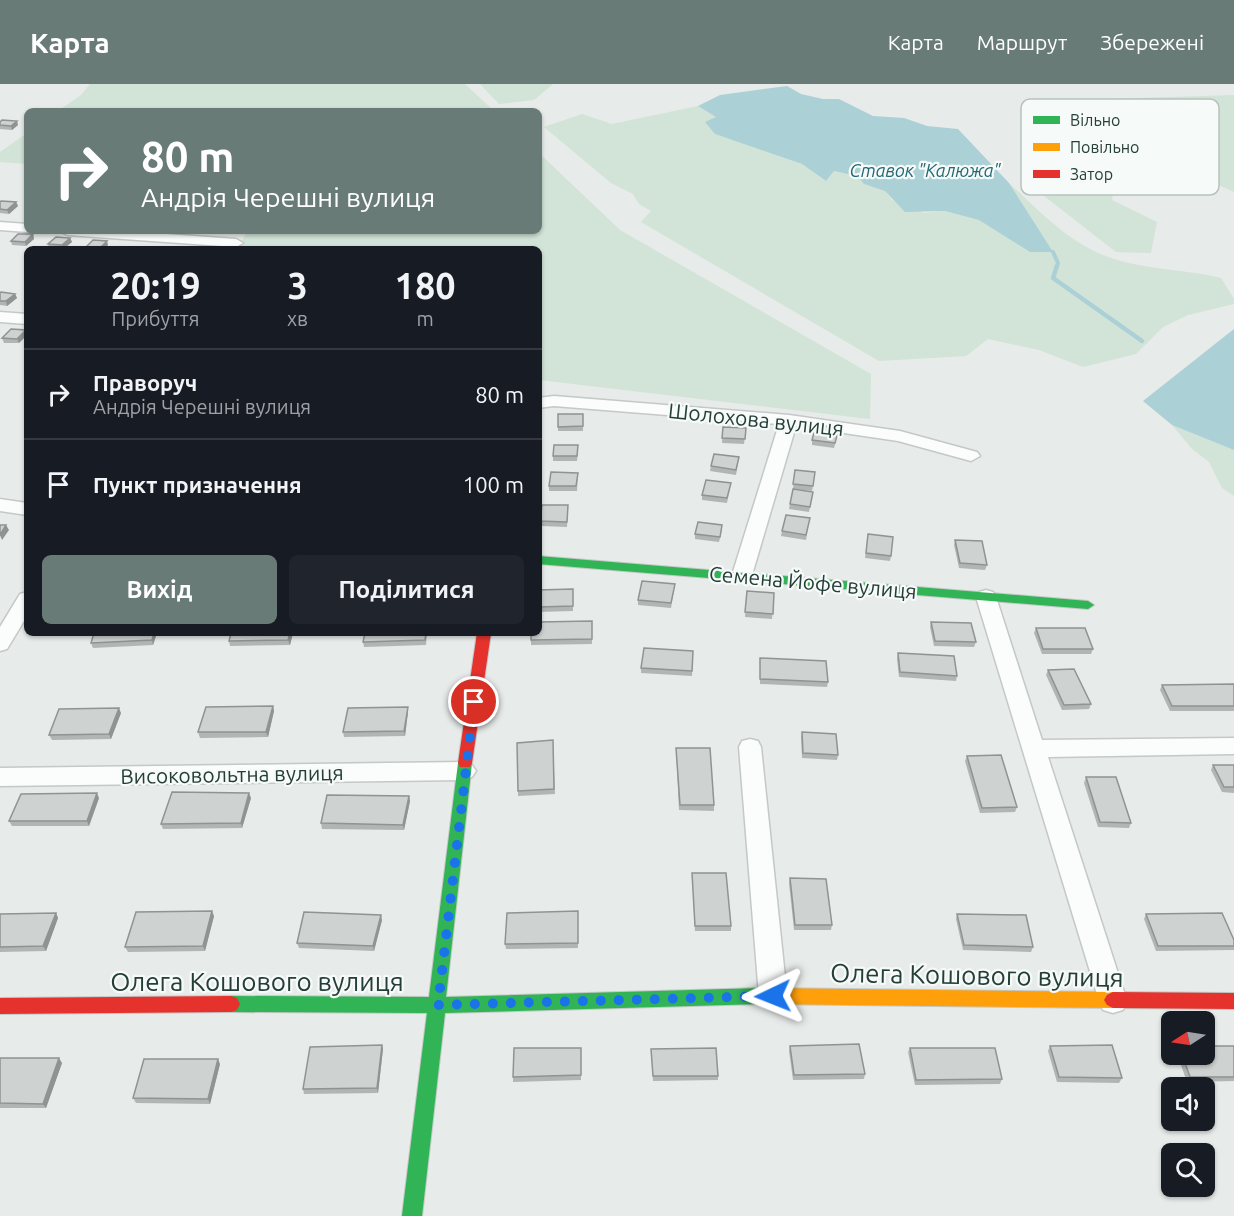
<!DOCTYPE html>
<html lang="uk">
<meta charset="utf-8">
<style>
body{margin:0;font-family:Ubuntu,sans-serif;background:#20242c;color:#f1f3f6;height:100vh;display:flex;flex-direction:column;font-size:22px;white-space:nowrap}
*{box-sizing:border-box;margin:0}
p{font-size:20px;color:#9ea1a6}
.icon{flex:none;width:33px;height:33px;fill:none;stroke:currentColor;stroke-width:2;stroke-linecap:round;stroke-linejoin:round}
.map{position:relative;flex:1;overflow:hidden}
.drawer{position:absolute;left:24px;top:162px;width:518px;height:390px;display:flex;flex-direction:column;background:#171b24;border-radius:9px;box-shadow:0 2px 4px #0004}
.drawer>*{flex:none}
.top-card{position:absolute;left:24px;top:24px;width:518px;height:126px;border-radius:9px;box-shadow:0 2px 4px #0004;background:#697b76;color:#fff;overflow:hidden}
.needle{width:39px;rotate:258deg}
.tools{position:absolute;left:1161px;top:927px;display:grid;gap:12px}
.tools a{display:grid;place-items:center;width:54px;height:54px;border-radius:9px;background:#171b24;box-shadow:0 2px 4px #0004;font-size:30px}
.pin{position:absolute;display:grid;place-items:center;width:51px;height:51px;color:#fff;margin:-26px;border:3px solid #fff;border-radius:50%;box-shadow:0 2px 6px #0007}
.me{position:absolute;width:66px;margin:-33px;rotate:268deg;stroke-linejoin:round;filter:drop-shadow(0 0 4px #0008)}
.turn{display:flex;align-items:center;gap:21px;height:126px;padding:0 18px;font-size:27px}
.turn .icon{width:78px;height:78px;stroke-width:2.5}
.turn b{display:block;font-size:42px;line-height:51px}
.eta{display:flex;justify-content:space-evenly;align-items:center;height:102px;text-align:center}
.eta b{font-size:36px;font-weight:700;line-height:42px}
.action{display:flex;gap:12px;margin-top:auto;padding:12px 18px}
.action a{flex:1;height:69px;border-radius:9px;background:#697b76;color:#fff;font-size:24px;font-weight:700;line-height:69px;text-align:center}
.action a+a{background:#20242c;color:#f1f3f6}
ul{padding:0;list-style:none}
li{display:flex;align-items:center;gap:18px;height:90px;padding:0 18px;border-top:2px solid #363941}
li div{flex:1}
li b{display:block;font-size:22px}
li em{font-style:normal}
header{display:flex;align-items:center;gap:36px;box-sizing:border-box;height:84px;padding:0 30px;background:#697b76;color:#fff}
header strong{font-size:28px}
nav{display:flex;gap:33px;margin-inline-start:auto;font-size:21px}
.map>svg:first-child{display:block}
.green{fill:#d2e3d7}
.water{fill:#abd0d6}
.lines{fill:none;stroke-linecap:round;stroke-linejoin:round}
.stream-far1{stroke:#abd0d6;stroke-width:4}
.stream{stroke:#abd0d6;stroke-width:4.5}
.street-casing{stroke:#c4c8c6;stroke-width:3}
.fast-casing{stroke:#c3c9c6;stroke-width:2}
.slow-casing{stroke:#c3c9c6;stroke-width:2}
.jam-casing{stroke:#c3c9c6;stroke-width:2}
.street{fill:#fbfcfc;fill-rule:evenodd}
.fast{fill:#30b455;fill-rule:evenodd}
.slow{fill:#ff9f0a;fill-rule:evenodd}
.jam{fill:#e5322d;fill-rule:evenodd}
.wall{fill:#b1b5b4}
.shaded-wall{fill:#909392}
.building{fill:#ced2d1;stroke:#909392;stroke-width:1.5}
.route{stroke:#1a73e8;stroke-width:10;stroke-dasharray:0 18}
.labels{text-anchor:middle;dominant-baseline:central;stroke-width:4.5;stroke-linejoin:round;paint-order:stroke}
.far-water-label{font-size:18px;font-style:italic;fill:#236876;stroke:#f6faf8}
.street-label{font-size:21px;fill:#253e38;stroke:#f6faf8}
.near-street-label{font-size:26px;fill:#253e38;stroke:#f6faf8}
.key{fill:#f6faf8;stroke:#b7c2be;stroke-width:1.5}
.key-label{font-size:16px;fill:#253e38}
</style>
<header>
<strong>Карта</strong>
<nav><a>Карта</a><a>Маршрут</a><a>Збережені</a></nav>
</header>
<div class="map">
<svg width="1234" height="1132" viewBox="0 0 1234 1132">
<rect width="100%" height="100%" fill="#e7ebe9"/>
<path class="green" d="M90,0H465L494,27H58L81,11Z
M480,0H553L534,16L499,20Z
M1234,11V108L1042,20L1074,16Z
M698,22L717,33L715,50L802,80L826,97L834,87L857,92L864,100L885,107L892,116L924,129L945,127L980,136L1030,168H1052L1009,99C1039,127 1069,159 1108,173C1144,186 1184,185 1221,194L1234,215V220L1188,231L1163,243L1136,270L1083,283L1039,266L988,255L966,272L879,277L641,138L651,127L639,120L633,110L611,99L544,43L582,30L612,40Z
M27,49V80L0,78V68Z
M1048,52L1095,67L1161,97L1115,100L1112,116L1157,138L1151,169L1116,168L1039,108L1023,86Z
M539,69L620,146L871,290L870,335L539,296L538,165H238L247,147H538Z
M1172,341L1234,366V412L1222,404L1209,378L1192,365Z"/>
<path class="water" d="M787,2L801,10L823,15H839L873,32L904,34L927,42L958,45L1009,99L1053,168H1030L979,136L945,127L905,128L885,107L864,100L857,92L834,87L826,97L802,80L715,50L705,38L716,33L698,22L720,11Z
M1234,245V366L1172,341L1143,317Z"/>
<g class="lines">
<path class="stream-far1" d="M1053,168L1058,179L1056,184"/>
<path class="stream" d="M1057,182L1053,194L1142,257"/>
<g class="street-casing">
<path id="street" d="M0,138L27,140V147H31L27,148L0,146Z
M60,147H124L236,155L243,159L236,163L67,151Z
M0,228L27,230V240L0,238Z
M554,312L789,331L900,347L977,368L980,372L971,377L898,357L796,342L752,491L749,495H735L732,491L779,340L554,322L538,324V314Z
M0,415L27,419V431L0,427Z
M986,506L993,508L996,513L1042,656L1234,654V670L1048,673L1127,917L1123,926L1113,929L1103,926L1099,917L976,513L979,508Z
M27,508V532L7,565L0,567V543L20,510Z
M750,655L758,657L761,663L787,912L783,920L773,924L763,920L759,912L739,663L742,657Z
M464,678L472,681L476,687L472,693L464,696L0,702V684Z"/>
</g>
<g class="fast-casing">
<path id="fast" d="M538,472L1088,517L1094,521L1088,525L538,480Z
M465,673L470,675L472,679L446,913L761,904L767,907L770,912L767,917L761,920L445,929L422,1132H402L427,929L231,928L225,926L222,920L225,914L231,912L429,913L458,679L460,675Z"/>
</g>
<g class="slow-casing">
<path id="slow" d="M761,904L1113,908L1119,911L1122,916L1119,921L1113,924L761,920L755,917L752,912L755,907Z"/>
</g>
<g class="jam-casing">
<path id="jam" d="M477,549H491L472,679L470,683H460L458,679Z
M1113,908L1234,909V925L1113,924L1107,921L1104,916L1107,911Z
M231,912L237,914L240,920L237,926L231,928L0,930V914Z"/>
</g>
<use href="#street" class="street"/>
<use href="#fast" class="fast"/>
<use href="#slow" class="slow"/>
<use href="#jam" class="jam"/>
</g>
<path class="wall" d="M0,38L18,41L12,46L0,45Z
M0,118H16L18,122L9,130L0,129Z
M33,150L34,155L26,162L12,161L11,157Z
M70,154L72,158L64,165L49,164L48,160Z
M108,161L104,165H87L86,163Z
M0,209L15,210L17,214L7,222L0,221Z
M27,248V251L19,259H4L2,254Z
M558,330H583V347H558Z
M723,343L746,344L744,360L722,359Z
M838,349L834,364L812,361V356Z
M578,366L577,377H553V372Z
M739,373L736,391L710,387L711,382Z
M795,386L813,402L812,407L793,405Z
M578,389L577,407H549V402Z
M731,399L727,419L702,416V411Z
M812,413L809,428L789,425L790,420Z
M568,421L567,443L541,442L540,437Z
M809,439L806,456L781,452L782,447Z
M722,446L719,458L695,455V450Z
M868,450L891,472L890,477L865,474Z
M955,456L987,481L985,486L959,484L954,461Z
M675,500L671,524L638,521V516Z
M573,505V527L538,528V506Z
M747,507L774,509L772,535L745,533Z
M592,537V560L531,561V556Z
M931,538L976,558L974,563L934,562L930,543Z
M1036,544L1093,565L1091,570H1042L1034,549Z
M94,549H157L153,561L93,564L91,559Z
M293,549L290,561L230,562L229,557Z
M427,549L426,561L364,563L363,558Z
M693,567L692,592L641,589V584Z
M898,569L957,592L956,597L899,593L897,575Z
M760,574L828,598L827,603L760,600Z
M1048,586L1091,620L1089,625L1062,626L1046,591Z
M1234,600V627H1170L1160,606L1162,601Z
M273,622L274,627L268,653L200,654L198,648Z
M408,628L405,652L344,653L343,648Z
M121,629L111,655L52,656L49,651Z
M802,648L838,671L837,676L802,674L801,653Z
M553,656L555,710L518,712V707Z
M676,664L714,721V727L679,726Z
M967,672L1017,723L1015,728L980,729L965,677Z
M1213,681H1234V709L1222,708L1211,686Z
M1086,693L1131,739L1129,744L1098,743L1084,699Z
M409,712L410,717L404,746L322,745L321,739Z
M99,714L89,742H12L9,737Z
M251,714L242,744L163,745L161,740Z
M692,789L731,842V847H695Z
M790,794L832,841L831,846H794L789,799Z
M578,827V864L506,865L505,860Z
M56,829L58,834L46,867L0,868V830Z
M957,830L1033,863L1031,868L963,866L956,835Z
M1146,830L1234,856V866L1156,867L1144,835Z
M214,832L205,867L128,868L125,863Z
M382,836L374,867L299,864L297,859Z
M382,961L383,965L378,1009L304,1010L303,1005Z
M790,962L865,990L864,995L793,996L789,967Z
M1050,962L1122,994L1119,999L1057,998L1048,967Z
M1234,962V997L1187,998L1177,970H1204Z
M581,964V996L513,998V993Z
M910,964L1002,995L1000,1000L915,1001L908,968Z
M651,965L718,992V996L653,997Z
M0,974L62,979L46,1024H0Z
M220,980L210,1020L136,1019L133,1014Z"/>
<path class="shaded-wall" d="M17,37L18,41L12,46L11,42Z
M16,118L18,122L9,130L7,126Z
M33,150L34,155L26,162L25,158Z
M70,154L72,158L63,165L62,161Z
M107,157L108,161L104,165H100V164Z
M15,210L17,214L7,222L6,217Z
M26,246L27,251L19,259L17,255Z
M6,441L9,446L2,456L0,451Z
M154,549H157L153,561L152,556Z
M290,549H293L290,561L288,556Z
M273,622L274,627L268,653L266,648Z
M408,623V628L405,652L404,647Z
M119,624L121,629L111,655L109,650Z
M97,709L99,714L89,742L87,737Z
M249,709L251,714L242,744L241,739Z
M409,712L410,717L404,746L403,741Z
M212,827L214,832L205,867L203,862Z
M56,829L58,834L46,867L43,862Z
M381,831L382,836L374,867L373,862Z
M382,961L383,965L378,1009L377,1004Z
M59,974L62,979L46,1024L43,1020Z
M218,975L220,980L210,1020L208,1015Z"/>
<path class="building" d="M2,36L17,37L11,42L0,41V38Z
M1,117L16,118L7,126L0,125V118Z
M18,150H33L25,158L11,157Z
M56,153L70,154L62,161L48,160Z
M93,156L107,157L100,164L86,163Z
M183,163H199L197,165H182Z
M1,208L15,210L6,217H0V209Z
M11,245L26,246L17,255L2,254Z
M558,330H583V342L558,343Z
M816,341L839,344L835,359L812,356Z
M723,343L746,344L745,355L722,354Z
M554,361H578L577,372H553Z
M714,370L739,373L736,386L711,382Z
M795,386L815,388L813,402L793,400Z
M551,388L578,389L576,402H549Z
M706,396L731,399L727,414L702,411Z
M793,405L813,408L810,423L790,420Z
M542,421H568L567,438L540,437Z
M786,431L810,434L806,451L782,447Z
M698,438L722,441L720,453L695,450Z
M0,441H6L0,451Z
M868,450L893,453L891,472L866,469Z
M955,456L982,457L987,481L960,479Z
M642,497L675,500L671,519L638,516Z
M573,505V522L538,523V506Z
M747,507L774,509L773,530L745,528Z
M592,537V555L531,556V549H538V538Z
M931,538L971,539L976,558L935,557Z
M1036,544H1085L1093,565H1043Z
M94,549H154L152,556L91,559Z
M231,549H290L288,556L229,557Z
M365,549H426L425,556L363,558Z
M644,564L693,567L692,587L641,584Z
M898,569L954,572L957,592L900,588Z
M760,574L826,577L828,598L760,595Z
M1074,585L1091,620L1064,621L1048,586Z
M1234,600V622H1172L1162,601Z
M273,622L266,648H198L206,623Z
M408,623L404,647L343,648L348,624Z
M119,624L109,650L49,651L59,625Z
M802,648L836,650L838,671L803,669Z
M553,656L554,705L518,707L517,659Z
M676,664H710L714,721H680Z
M1001,671L1017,723L982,724L967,672Z
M1213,681H1234V703H1224Z
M1086,693H1116L1131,739L1100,738Z
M172,708L249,709L241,739L161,740Z
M97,709L87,737H9L21,710Z
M327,711L409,712L403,741L321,739Z
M692,789H726L731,842H695Z
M790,794L826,795L832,841H795Z
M212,827L203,862L125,863L136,828Z
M578,827V859L505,860L507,829Z
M304,828L381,831L373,862L297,859Z
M56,829L43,862L0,863V830Z
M1222,829L1234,856V862H1158L1146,830Z
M957,830L1026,831L1033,863L964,861Z
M859,960L865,990L794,991L790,962Z
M382,961L377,1004L303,1005L310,963Z
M1112,961L1122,994L1059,993L1050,962Z
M1204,962H1234V993H1190L1182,970H1204Z
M514,964H581V991L513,993Z
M716,964L718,992H653L651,965Z
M910,964H995L1002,995L916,996Z
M0,974H59L43,1020L0,1019Z
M144,975H218L208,1015L133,1014Z"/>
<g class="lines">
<path class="route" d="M474,618L438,921L773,912"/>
</g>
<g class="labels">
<g class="far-water-label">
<text x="925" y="86">Ставок "Калюжа"</text>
</g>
<g class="street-label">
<text transform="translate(756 335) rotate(6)">Шолохова вулиця</text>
<text transform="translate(813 498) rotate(5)">Семена Йофе вулиця</text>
<text transform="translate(232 690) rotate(-1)">Високовольтна вулиця</text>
</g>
<g class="near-street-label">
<text transform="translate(977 891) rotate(1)">Олега Кошового вулиця</text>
<text x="257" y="897">Олега Кошового вулиця</text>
</g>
</g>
<rect x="1021" y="15" width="198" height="96" rx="9" class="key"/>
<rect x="1033" y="32" width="27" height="8" fill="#30b455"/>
<rect x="1033" y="59" width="27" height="8" fill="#ff9f0a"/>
<rect x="1033" y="86" width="27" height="8" fill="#e5322d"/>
<g class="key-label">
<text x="1070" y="42">Вільно</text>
<text x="1070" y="69">Повільно</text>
<text x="1070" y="96">Затор</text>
</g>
</svg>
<div class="tools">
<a><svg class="needle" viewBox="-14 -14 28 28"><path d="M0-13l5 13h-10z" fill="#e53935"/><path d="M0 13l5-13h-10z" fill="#9ea1a6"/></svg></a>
<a><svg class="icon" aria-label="sound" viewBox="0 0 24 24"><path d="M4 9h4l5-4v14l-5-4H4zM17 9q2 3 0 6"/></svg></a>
<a><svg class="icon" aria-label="search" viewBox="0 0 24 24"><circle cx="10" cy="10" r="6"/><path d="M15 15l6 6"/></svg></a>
</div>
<div class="pin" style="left:474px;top:618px;background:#d93025"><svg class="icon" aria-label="arrive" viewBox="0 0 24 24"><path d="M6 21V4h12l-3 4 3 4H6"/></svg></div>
<svg class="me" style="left:773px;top:912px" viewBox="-20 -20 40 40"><path d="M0-17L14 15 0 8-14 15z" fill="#1a73e8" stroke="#fff" stroke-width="4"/></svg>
<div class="top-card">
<div class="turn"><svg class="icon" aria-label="right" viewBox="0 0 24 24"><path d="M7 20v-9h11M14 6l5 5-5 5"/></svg><div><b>80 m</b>Андрія Черешні вулиця</div></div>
</div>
<section class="drawer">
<div class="eta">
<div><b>20:19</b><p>Прибуття</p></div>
<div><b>3</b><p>хв</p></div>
<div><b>180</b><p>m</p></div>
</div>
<ul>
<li><svg class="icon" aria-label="right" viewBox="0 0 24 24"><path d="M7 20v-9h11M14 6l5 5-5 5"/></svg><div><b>Праворуч</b><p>Андрія Черешні вулиця</p></div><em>80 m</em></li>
<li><svg class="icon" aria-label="arrive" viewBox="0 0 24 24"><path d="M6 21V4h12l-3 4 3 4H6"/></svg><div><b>Пункт призначення</b></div><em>100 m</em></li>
</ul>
<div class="action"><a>Вихід</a><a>Поділитися</a></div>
</section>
</div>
